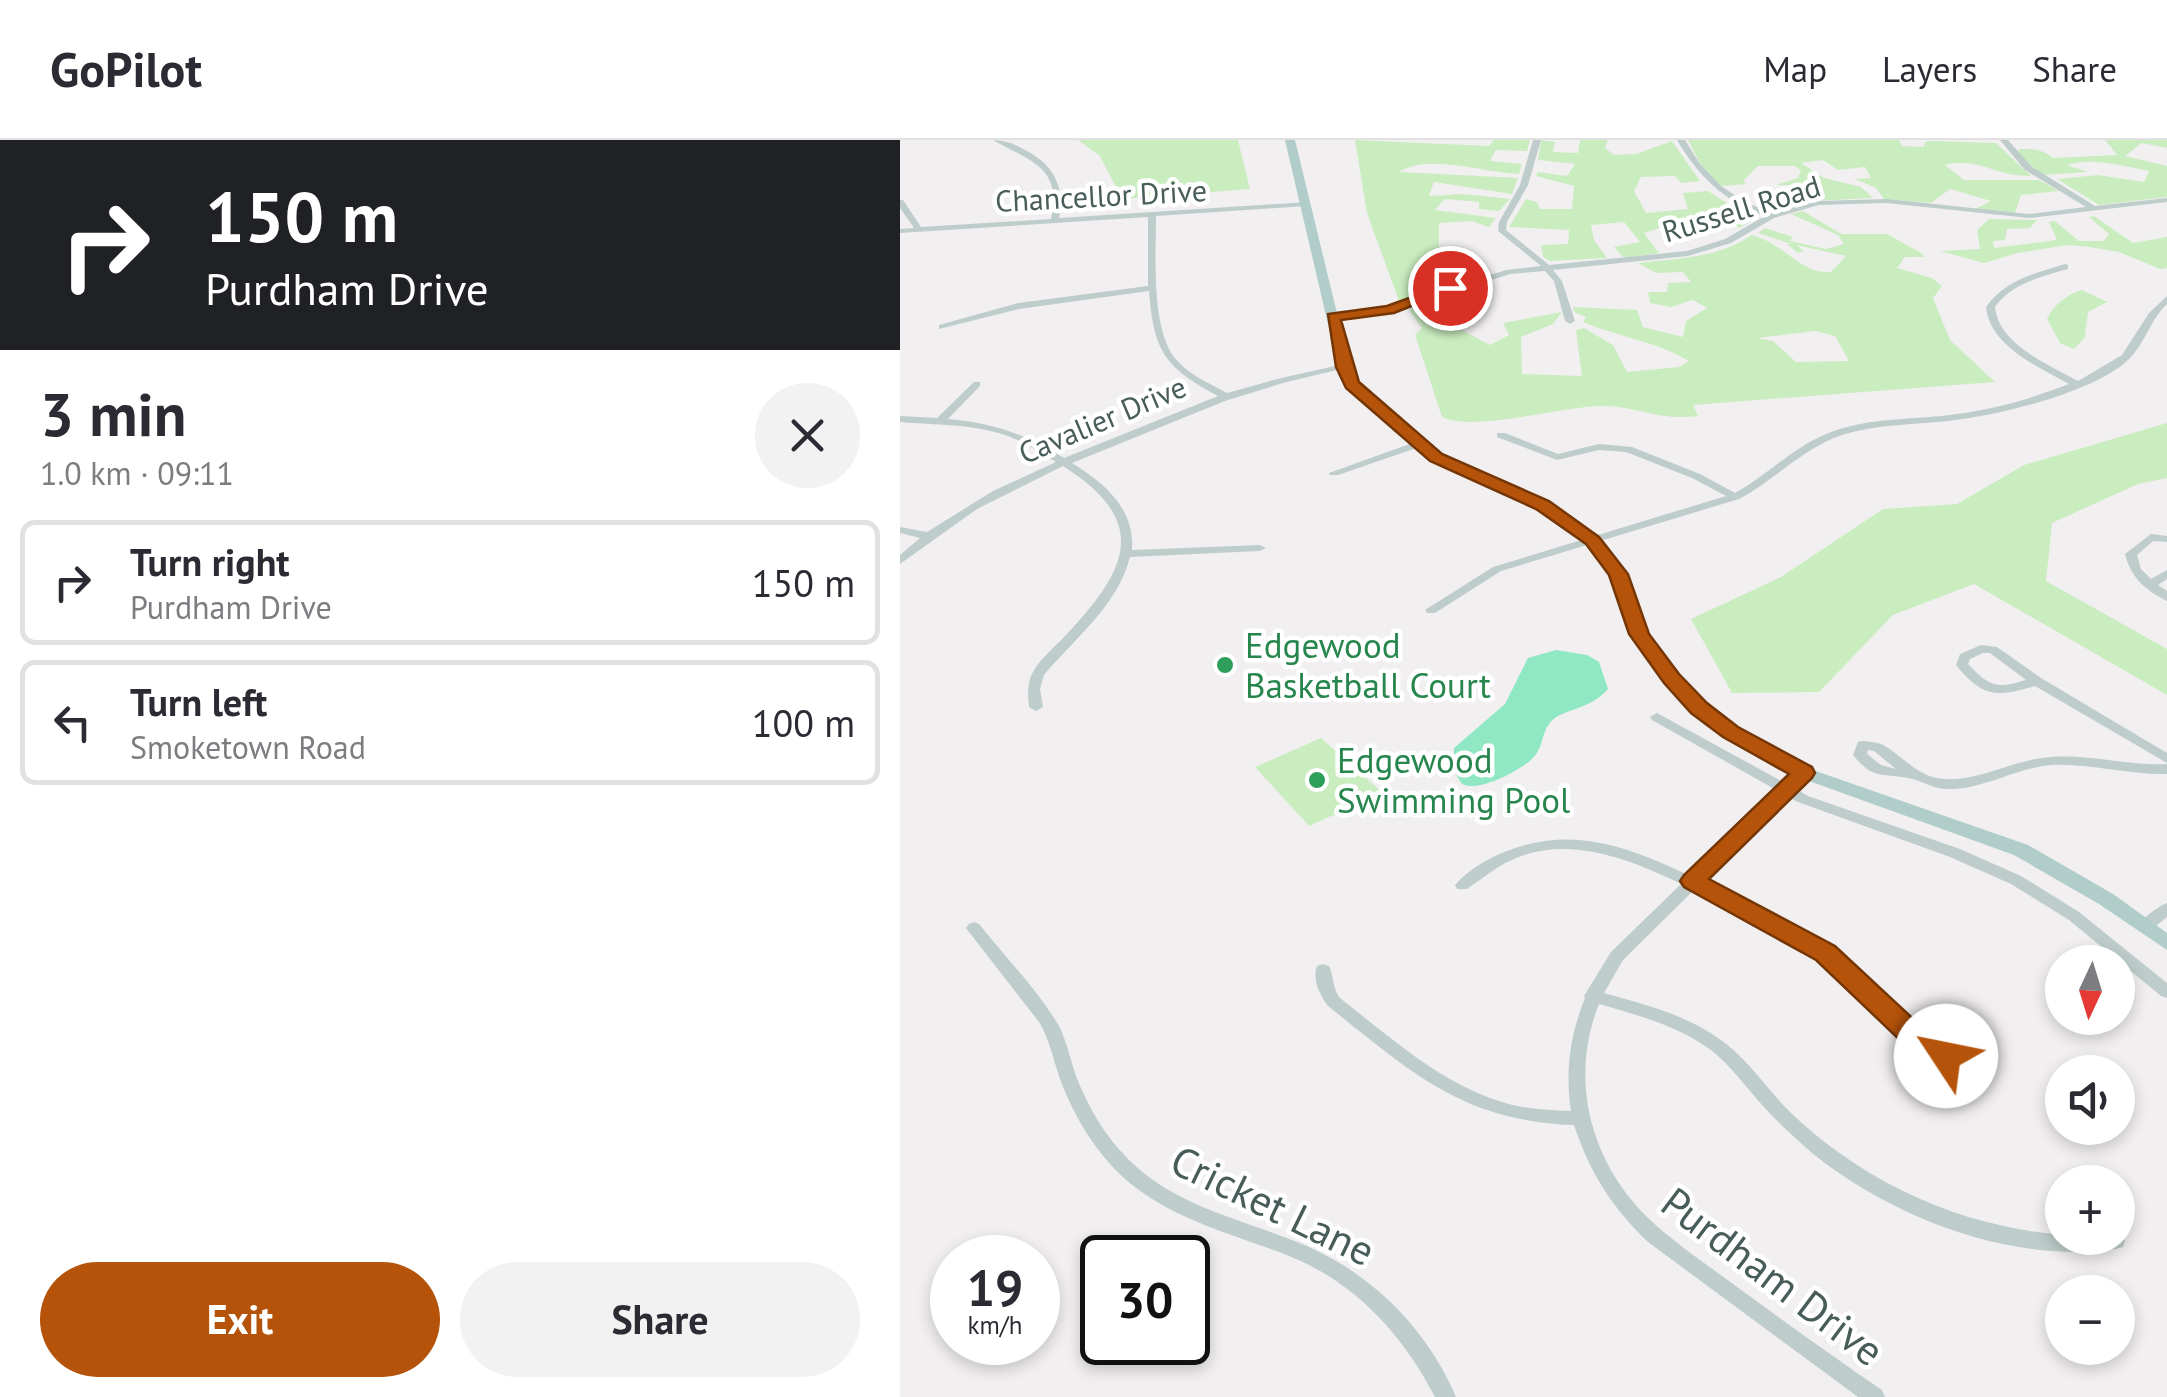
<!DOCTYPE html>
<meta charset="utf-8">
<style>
body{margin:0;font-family:"PT Sans",sans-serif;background:#f2f2f3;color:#2b2b33;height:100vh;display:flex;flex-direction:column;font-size:38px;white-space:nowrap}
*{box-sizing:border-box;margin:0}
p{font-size:32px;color:#7c7c81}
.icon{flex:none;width:55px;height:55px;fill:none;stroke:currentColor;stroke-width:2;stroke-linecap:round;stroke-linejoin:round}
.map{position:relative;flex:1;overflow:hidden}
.side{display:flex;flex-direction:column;background:#fff;width:900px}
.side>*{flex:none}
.guide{background:#202124;color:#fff;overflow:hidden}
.needle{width:65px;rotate:184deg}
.fabs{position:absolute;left:1145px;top:805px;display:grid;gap:20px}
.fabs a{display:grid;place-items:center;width:90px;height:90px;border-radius:50%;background:#fff;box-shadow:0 5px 15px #0003;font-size:50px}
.speed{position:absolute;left:30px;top:1095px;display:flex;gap:20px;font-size:50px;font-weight:700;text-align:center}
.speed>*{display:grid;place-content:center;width:130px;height:130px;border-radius:50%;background:#fff;box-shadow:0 5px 15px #0003;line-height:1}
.speed small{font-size:25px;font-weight:400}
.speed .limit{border:5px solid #111;border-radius:15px;background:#fff;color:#111}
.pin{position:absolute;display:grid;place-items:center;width:85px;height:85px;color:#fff;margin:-42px;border:5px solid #fff;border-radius:50%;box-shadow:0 2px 10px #0007}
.me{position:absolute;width:110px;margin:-55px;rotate:304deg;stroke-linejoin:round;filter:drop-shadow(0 0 8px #0008)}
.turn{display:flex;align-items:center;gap:35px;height:210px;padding:0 40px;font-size:45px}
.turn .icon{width:130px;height:130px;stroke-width:2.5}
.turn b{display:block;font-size:70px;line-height:85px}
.round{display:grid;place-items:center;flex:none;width:105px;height:105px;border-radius:52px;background:#f2f2f3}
.summary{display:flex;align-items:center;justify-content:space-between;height:170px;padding:0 40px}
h1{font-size:60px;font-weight:700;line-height:75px}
.button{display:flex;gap:20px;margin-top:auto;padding:20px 40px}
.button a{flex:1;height:115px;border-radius:60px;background:#b45309;color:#fff;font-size:40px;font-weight:700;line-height:115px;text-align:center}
.button a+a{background:#f2f2f3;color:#2b2b33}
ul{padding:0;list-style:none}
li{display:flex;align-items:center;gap:30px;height:125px;margin:0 20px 15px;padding:0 20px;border:5px solid #e1e1e2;border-radius:15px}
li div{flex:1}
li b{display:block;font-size:38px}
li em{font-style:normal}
header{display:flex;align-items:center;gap:60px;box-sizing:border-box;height:140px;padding:0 50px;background:#fff;border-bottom:2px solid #e1e1e2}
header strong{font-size:48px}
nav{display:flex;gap:55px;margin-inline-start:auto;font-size:35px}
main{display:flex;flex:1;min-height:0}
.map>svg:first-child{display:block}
.green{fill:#caedc0;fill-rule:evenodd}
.water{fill:#8fe8c3}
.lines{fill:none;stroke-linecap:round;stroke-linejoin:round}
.minor{fill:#becdcb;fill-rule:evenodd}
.major{fill:#b0cdc9;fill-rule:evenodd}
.route{fill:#b45309;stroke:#753606;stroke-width:2.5}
.leisure-dot{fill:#2e9e5b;stroke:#fff;stroke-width:4}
.labels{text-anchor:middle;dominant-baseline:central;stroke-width:9;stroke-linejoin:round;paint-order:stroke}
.far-street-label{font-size:30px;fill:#485c59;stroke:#fff}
.leisure-label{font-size:35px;fill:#27864d;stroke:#fff;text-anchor:start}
.near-street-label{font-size:42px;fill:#485c59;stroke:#fff}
</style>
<header>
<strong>GoPilot</strong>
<nav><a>Map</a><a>Layers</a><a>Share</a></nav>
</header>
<main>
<section class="side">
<div class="guide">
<div class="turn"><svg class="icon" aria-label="right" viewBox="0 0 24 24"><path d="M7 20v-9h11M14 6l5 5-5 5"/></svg><div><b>150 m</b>Purdham Drive</div></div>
</div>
<div class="summary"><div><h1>3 min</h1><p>1.0 km · 09:11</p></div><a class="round"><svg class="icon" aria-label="close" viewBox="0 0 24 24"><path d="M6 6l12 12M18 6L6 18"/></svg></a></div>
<ul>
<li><svg class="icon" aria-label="right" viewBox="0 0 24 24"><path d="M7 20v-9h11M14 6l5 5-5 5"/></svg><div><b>Turn right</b><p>Purdham Drive</p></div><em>150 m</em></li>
<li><svg class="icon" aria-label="left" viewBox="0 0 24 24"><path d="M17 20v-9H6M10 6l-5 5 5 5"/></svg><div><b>Turn left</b><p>Smoketown Road</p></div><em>100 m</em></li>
</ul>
<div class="button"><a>Exit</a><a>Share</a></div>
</section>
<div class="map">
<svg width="1267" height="1257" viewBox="0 0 1267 1257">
<rect width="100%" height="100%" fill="#f2eff1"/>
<path class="green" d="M178,0H338L350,49L222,59L200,16Z
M455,0L589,6L594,0H630L627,11L596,10L590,21L622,24L619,34C582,33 530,13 499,32L618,38L612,54L534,42L529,56L564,54L610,59L599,71L579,69V62L545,59L535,70L596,78L589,87L572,81L539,83V134L565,128L576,134L499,161L467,73Z
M641,0L655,2L653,12L678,13L680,0H708L705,8L714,15L736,14L772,1L800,41L781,43L775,36L741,37L734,51L746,73L788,69L783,53L808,51L853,80L839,88L813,71L744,93L759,113L724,118L714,107L740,102L724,82L691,85L694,100L707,118L650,121L643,117L641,105L668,104L669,90L609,87L626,59L637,62L640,69H672L674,46L636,36L638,32L667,36L675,24L638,20Z
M788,0H999L1002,6L1024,7L1025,2L1033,1L1096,3L1131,36C1095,37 1080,17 1045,25L1064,40H1139L1159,51L1121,55L1115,73L1075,69L1091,61L1050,49L1031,63L984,59L976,48L955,39L971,38L965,27L938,30L923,20L901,23L924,38L961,47L973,58L912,61L891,45H876L898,38L901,31L895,26H858L843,41L846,44L821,46L802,27Z
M1205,0H1267V8L1242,3L1225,16L1267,26V57L1199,65L1157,39L1198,35L1244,42L1249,31C1222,26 1193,17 1167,25L1188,32L1143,35L1117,14L1119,9C1134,9 1142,9 1153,18L1217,15Z
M903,71L941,94H987L1023,114L1024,117H1005L997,128L1032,138L1042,146L1033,158L1050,200L1095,242L793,265L798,276C758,281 740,267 705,266C664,265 575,293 542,277L515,195L522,188L509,170L549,154L562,166L588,165L586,174L555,180L558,188L590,205L609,195L603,183L662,172L653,184L621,197L622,234L682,236L676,190L684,188L713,205L727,232L779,227L789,221C755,201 719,197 683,182L686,177L674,172L673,167L737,170L743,187L783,197L786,181L807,168L793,160L771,167L750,163L748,152H767L768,143L791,142L783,132L756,133L738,123C773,119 824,117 851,95C883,102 901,135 931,132L946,116L896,105L904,111L898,113L887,104H891L858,93L865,88L893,97L890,101L926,109L944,104L938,95L891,74ZM915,191L935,196L949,221L896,222L873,201L857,198Z
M1194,76L1233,103L1267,97V128L1260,129L1219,112L1189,107L1168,105L1118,113L1084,123L1040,111L1080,109L1077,90L1089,79L1137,80L1130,88L1107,89L1105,100L1093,101L1094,108L1157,100L1149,82L1155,81L1179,101H1204L1209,94L1189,77Z
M1182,150L1207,162L1188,172L1185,197L1174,209L1160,203L1147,179C1153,165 1168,154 1182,150Z
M1267,283V338L1238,344L1152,383L1146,441L1267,509V555L1074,444L993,475L919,552L832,553L791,479L881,437L983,369L1057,364L1124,325Z
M421,598L483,653L409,686L355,627Z"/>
<path class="water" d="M656,510L687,515L699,522L708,549C688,572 660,568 649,584C641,595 643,609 632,619C619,631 578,653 562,644L553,630L554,608L605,564L628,518Z"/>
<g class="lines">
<path class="minor" d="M93,0C105,0 115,4 125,10C154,25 165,46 159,78L409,62V66H406L256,76C256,116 251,185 274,217C287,234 309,243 327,253L377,239L444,224L449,227L383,243L325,261L172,323C204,343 235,368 232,410L360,405L366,408L360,411L230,417C218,465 175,498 144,535L140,549L143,567L136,571L129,567C128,556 127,547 131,536C137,521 155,507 166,495C228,429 251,382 163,326L77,369L0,424V415L20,398L0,393V387L27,392L93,351L156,322C139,312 123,301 105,295C72,284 35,285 0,282V276L37,278L74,242H80V246L48,279C94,283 125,294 164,318L318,256C265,227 254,213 249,151L119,169L39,189V185L118,163L248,146V77L0,93V89L14,88L0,68V60H3L21,87L151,79C162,26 131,22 93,0Z
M633,0H641L628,45L607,82L606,90L649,125L787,111L825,99L865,76C825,62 798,36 777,0H785L800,24L821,46L845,62L871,73L919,61L987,59L1129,74L1186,67L1125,30L1100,0H1108L1131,26L1195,66L1267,58V62L1129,78L987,63L919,65L874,78L831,103L788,116L653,130L662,141L675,181L670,184L665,181L654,141L645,131L610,134L489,173L430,179L428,177L433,174L488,167L606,130L641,126L598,91L599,82L620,45Z
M1165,124L1168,125V129C1141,137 1112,143 1095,167C1099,205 1148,224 1178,241L1222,215L1249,173L1267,156V164C1250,180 1245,204 1228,220C1193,253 1096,276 1048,281C1013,285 976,284 942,295C903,308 875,340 839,359L601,431L535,473H527L525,470L593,427L826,356L792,338L726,312L699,310L657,320L597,297V293H605L658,314L699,304L732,307L800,334L835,353C869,334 896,304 934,291C974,277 1016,280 1057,274C1095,269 1133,258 1169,244C1138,227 1090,206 1086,167C1106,140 1133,134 1165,124Z
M518,301L522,302V306L438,335H430L429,333Z
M1251,394L1267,396V402L1253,401L1237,415L1241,429L1251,439L1267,430V439L1258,445L1267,451V461C1245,450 1231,438 1225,414Z
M1081,505L1097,507L1141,538L1267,613V623L1135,546C1096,558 1082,557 1056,525L1060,514ZM1083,513H1090L1126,540C1096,549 1090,547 1068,524L1070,519Z
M757,573L885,643L899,630H909L911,633L896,649L908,656L1060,709L1121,736L1179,772L1267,843V858L1261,856L1169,780L1111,744L1050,717L898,662L888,657L802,742L895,789L937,814L1030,898L1064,914L1092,919L1094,924L1092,929C1029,944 963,847 916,816C877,790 834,772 793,751L723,820L704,853C743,864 784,874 818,898C848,918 867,950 893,975C968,1045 1061,1086 1162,1095V1098H1218V1093L1223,1095L1225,1101L1223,1107L1216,1109C1201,1110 1186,1112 1170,1112C1079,1110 983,1070 912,1013C895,998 878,983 863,966C846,947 831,926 811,910C778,886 738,875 699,864C669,939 690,1020 746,1076C776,1105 811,1127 844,1152C889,1185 935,1218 982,1250L985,1257H958L748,1102C712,1068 689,1031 674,985C562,981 511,932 428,866C420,855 412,840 417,826L423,824L429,826C434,836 432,848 440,858C490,897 540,943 602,962C624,969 647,970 671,971C665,931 670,895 685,858L684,856L711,812L781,744C725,717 659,691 600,726C589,733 578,741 567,749H557L555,745C568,730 588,718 607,711C672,685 730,707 790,736L878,651L752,580L750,577Z
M963,601C971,602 979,602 985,606C1006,619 1019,638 1045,639C1081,641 1115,619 1151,617C1190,614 1228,626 1267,624V634C1228,635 1190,623 1151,625C1115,628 1081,651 1045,649C1031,648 1021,640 1008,638C982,633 973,640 953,615L958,602ZM968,610L974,611L996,629L981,625L967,614Z
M1267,763V777L1251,790H1241L1238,786C1244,777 1257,767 1267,763Z
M74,782L79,784C106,818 137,849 159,886C167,902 170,919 176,936C188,967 205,996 228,1019C275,1066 338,1078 397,1102C468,1130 526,1186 556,1257H535C502,1193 453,1140 384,1114C329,1093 272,1079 226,1040C196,1013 174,977 160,939C153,919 150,900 139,882L69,792L66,788L69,784Z"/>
<path class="major" d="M385,0H395L450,227L465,251L541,315L647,362L697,397L725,434L741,481L756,510L805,564L837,588L910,629L1128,705L1213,754L1267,793V810L1199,764L1114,715L898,637L825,596L793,572L743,515L725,481L711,434L687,403L637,368L531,321L456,256L438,227Z"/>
</g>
<path class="route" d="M545,145L557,148L494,173L441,180L459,242L542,314L649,361L699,397L728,434L749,494L779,534L807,563L838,587L912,627L915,633L912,638L809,739L935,806L1023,888L1056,908L1060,916L1056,924L1046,927L1036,924L1004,904L916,820L784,747L780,741L784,735L889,634L823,597L791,573L764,543L729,494L709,435L686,404L636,369L530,321L446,248L436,227L428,174L487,166Z"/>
<g class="leisure-dot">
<circle cx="325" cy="525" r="10"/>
<circle cx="417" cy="640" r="10"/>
</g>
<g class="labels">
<g class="far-street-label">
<text transform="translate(201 55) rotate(-3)">Chancellor Drive</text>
<text transform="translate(841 68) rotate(-17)">Russell Road</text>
<text transform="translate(202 279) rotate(-23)">Cavalier Drive</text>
</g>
<g class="leisure-label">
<text x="345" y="505">Edgewood<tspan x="345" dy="40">Basketball Court</tspan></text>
<text x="437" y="620">Edgewood<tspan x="437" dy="40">Swimming Pool</tspan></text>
</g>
<g class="near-street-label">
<text transform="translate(373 1065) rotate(26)">Cricket Lane</text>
<text transform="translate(873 1136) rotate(37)">Purdham Drive</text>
</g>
</g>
</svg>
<div class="fabs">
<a><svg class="needle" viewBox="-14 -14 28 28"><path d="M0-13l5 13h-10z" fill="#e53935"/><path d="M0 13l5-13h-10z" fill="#7c7c81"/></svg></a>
<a><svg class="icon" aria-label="sound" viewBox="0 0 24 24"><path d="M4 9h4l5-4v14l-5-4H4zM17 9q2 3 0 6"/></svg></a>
<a>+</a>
<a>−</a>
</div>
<div class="speed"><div>19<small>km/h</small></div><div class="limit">30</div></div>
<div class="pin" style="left:550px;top:148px;background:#d93025"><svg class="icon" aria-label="arrive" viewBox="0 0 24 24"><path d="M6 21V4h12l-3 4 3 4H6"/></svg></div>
<svg class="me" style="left:1046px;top:916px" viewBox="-20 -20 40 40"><circle r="19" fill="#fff"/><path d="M0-13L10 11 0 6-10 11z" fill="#b45309"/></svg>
</div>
</main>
